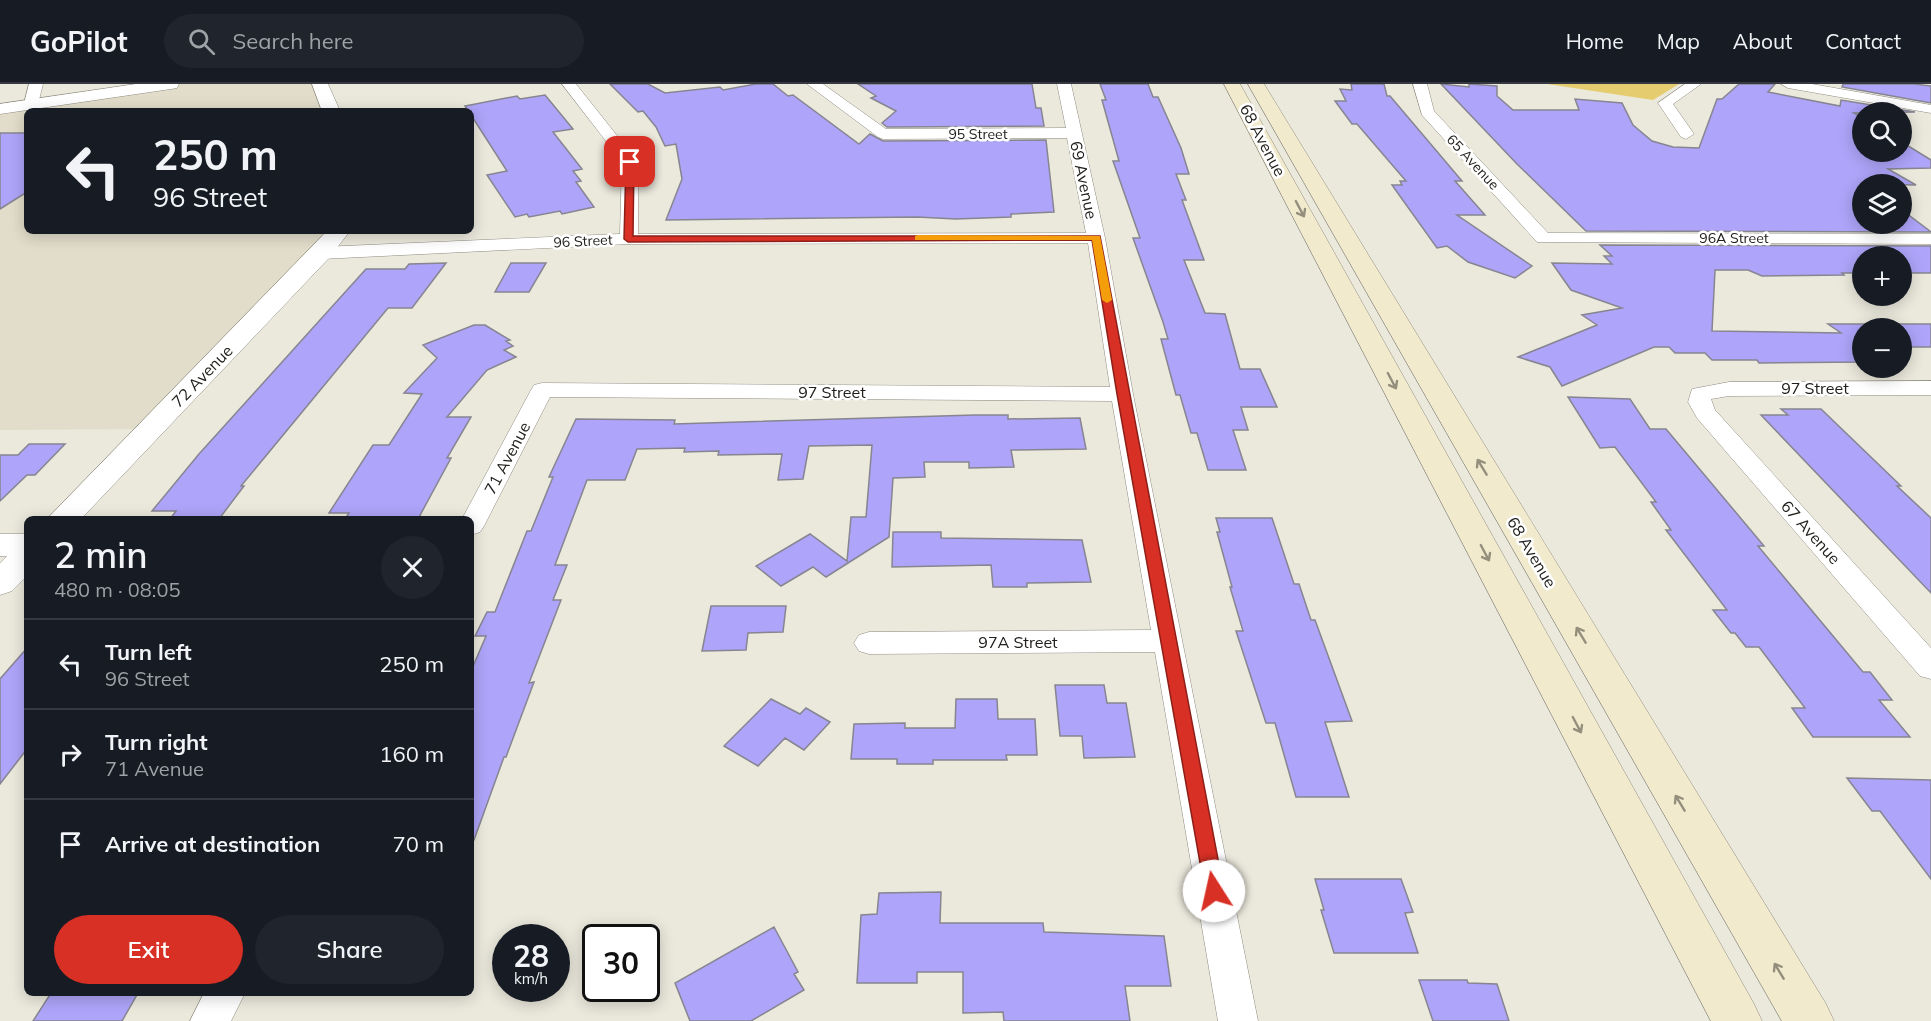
<!DOCTYPE html>
<meta charset="utf-8">
<style>
body{margin:0;font-family:Mulish,sans-serif;background:#20242c;color:#f1f3f6;height:100vh;display:flex;flex-direction:column;font-size:22px;white-space:nowrap}
*{box-sizing:border-box;margin:0}
p{font-size:20px;color:#9ea1a6}
.icon{flex:none;width:33px;height:33px;fill:none;stroke:currentColor;stroke-width:2;stroke-linecap:round;stroke-linejoin:round}
.map{position:relative;flex:1;overflow:hidden}
.sheet{position:absolute;left:24px;top:432px;width:450px;height:480px;display:flex;flex-direction:column;background:#171b24;border-radius:9px;box-shadow:0 3px 15px #0003}
.sheet>*{flex:none}
.top-card{position:absolute;left:24px;top:24px;width:450px;height:126px;border-radius:9px;box-shadow:0 3px 15px #0003;background:#171b24;color:#f1f3f6;overflow:hidden}
.tools{position:absolute;left:1852px;top:18px;display:grid;gap:12px}
.tools a{display:grid;place-items:center;width:60px;height:60px;border-radius:50%;background:#171b24;box-shadow:0 3px 15px #0003;font-size:30px}
.speed{position:absolute;left:492px;top:840px;display:flex;gap:12px;font-size:30px;font-weight:700;text-align:center}
.speed>*{display:grid;place-content:center;width:78px;height:78px;border-radius:50%;background:#171b24;box-shadow:0 3px 15px #0003;line-height:1}
.speed small{font-size:15px;font-weight:400}
.speed .limit{border:3px solid #111;border-radius:9px;background:#fff;color:#111}
.pin{position:absolute;display:grid;place-items:center;width:51px;height:51px;color:#fff;margin:-26px;border-radius:12px;box-shadow:0 3px 9px #0006}
.me{position:absolute;width:66px;margin:-33px;rotate:350deg;stroke-linejoin:round;filter:drop-shadow(0 0 4px #0008)}
.turn{display:flex;align-items:center;gap:21px;height:126px;padding:0 30px;font-size:27px}
.turn .icon{width:78px;height:78px;stroke-width:2.5}
.turn b{display:block;font-size:42px;line-height:51px}
.round{display:grid;place-items:center;flex:none;width:63px;height:63px;border-radius:32px;background:#20242c}
.summary{display:flex;align-items:center;justify-content:space-between;height:102px;padding:0 30px}
h1{font-size:36px;font-weight:600;line-height:45px}
.action{display:flex;gap:12px;margin-top:auto;padding:12px 30px}
.action a{flex:1;height:69px;border-radius:36px;background:#d93025;color:#fff;font-size:24px;font-weight:600;line-height:69px;text-align:center}
.action a+a{background:#20242c;color:#f1f3f6}
ul{padding:0;list-style:none}
li{display:flex;align-items:center;gap:18px;height:90px;padding:0 30px;border-top:2px solid #363941}
li div{flex:1}
li b{display:block;font-size:22px}
li em{font-style:normal}
header{display:flex;align-items:center;gap:36px;box-sizing:border-box;height:84px;padding:0 30px;background:#171b24;border-bottom:2px solid #363941}
header strong{font-size:28px}
nav{display:flex;gap:33px;margin-inline-start:auto;font-size:21px}
.search{width:420px;height:54px;background:#20242c;display:flex;align-items:center;gap:15px;box-sizing:border-box;padding:0 21px;border-radius:33px;color:#9ea1a6;font-size:22px}
.map>svg:first-child{display:block}
.built{fill:#e2ddca}
.green{fill:#e5cc6e}
.building{fill:#aea4f9;stroke:#868590;stroke-width:1.5}
.lines{fill:none;stroke-linecap:round;stroke-linejoin:round}
.minor-casing{stroke:#8e8b80;stroke-width:1}
.tertiary-casing{stroke:#8e8b80;stroke-width:1}
.secondary-casing{stroke:#8e8b80;stroke-width:1}
.minor{fill:#fff;fill-rule:evenodd}
.tertiary{fill:#fff;fill-rule:evenodd}
.secondary{fill:#f2eacd;fill-rule:evenodd}
.oneway{stroke:#948f7d}
.route{fill:#d93025;stroke:#8d1f18;stroke-width:1.5}
.slow{fill:#f59e0b}
.labels{text-anchor:middle;dominant-baseline:central;stroke-width:5;stroke-linejoin:round;paint-order:stroke}
.far-street-label{font-size:14px;fill:#21201c;stroke:#fff}
.street-label{font-size:16px;fill:#21201c;stroke:#fff}
</style>
<header>
<strong>GoPilot</strong>
<div class="search"><svg class="icon" aria-label="search" viewBox="0 0 24 24"><circle cx="10" cy="10" r="6"/><path d="M15 15l6 6"/></svg>Search here</div>
<nav><a>Home</a><a>Map</a><a>About</a><a>Contact</a></nav>
</header>
<div class="map">
<svg width="1931" height="937" viewBox="0 0 1931 937">
<rect width="100%" height="100%" fill="#ebe8dc"/>
<path class="built" d="M171,0H320L331,27H27V147H339L150,345L0,346V25Z"/>
<path class="green" d="M1547,0H1679L1653,16Z"/>
<path class="building" d="M610,0H648L665,9L720,3L723,6L756,0H773L788,12L793,11L859,60L870,50L883,57L1046,56L1054,128L1011,130V133L956,135L917,133L666,136L682,95L676,60L665,62L656,43L643,27L638,28Z
M858,0H1032L1036,24H1041L1044,42L887,43L882,39L896,27L871,14L876,12Z
M1100,0H1148L1153,13H1158L1181,64L1189,90H1176L1186,116H1182L1204,176H1184L1205,229L1225,230L1240,285H1260L1277,323H1241L1248,346H1233L1246,386H1208L1197,349H1191L1180,311H1176L1161,255H1168L1163,238L1133,154H1140L1113,77H1119L1102,16H1106Z
M1351,0H1384L1387,12H1390L1462,97H1455L1485,131H1457L1532,182L1515,194L1468,178L1447,162L1437,164L1392,101H1402L1400,97H1406L1357,40H1352L1335,17H1346L1340,5L1352,6Z
M1441,0L1469,3V0L1497,2V12L1513,26H1579L1575,15L1622,19L1633,41L1652,57L1673,63L1699,64L1717,15H1722L1739,0H1775L1768,8L1840,22L1841,16L1915,28L1854,29L1863,34V68H1902V58L1931,76V84L1888,85L1916,101L1863,100V140H1902V126L1931,148L1586,147L1517,80Z
M1843,0H1914L1931,2V19L1842,3Z
M545,11L573,45L553,48L582,85L573,87L581,97L576,98L594,123L562,130L560,127L529,133L527,130L515,133L487,91L507,87L471,31V27H468L465,22L517,12L520,15Z
M0,49H27V108L0,125Z
M1600,161L1931,162V189H1902V172H1863V189H1842L1844,191L1762,192L1748,186H1715L1712,247L1841,249L1828,240H1931V263H1902V244H1863V278L1759,279L1757,276H1712L1705,269H1675L1669,263H1654L1562,302L1550,283L1518,273L1597,241L1582,231L1622,224L1571,206L1552,179L1612,180L1604,172H1612Z
M446,179L412,224H388L241,402H244L219,435H170L176,427H152L199,370L366,185H405L409,180Z
M511,179H546L529,208H495Z
M474,241H485L510,256L506,257L513,262L504,266L516,273L487,286L447,333H471L447,374H451L418,435H345L349,429H329L373,361H389L422,310L404,309L437,274L423,261Z
M1568,313L1630,315L1650,345H1666L1764,462H1758L1863,588H1870L1892,616H1879L1910,653H1813L1792,624H1805L1759,563H1746L1735,549H1731L1713,526H1727L1666,446H1671L1651,418H1656L1615,363L1600,364Z
M1781,325H1821L1901,402H1897L1931,434V509L1761,331H1788Z
M975,331H1008V335L1080,334L1086,365L1011,366L1014,383L969,384V378H924L925,393L893,394L889,453L826,493L813,483L781,502L756,482L810,450L847,477L851,433H866L872,361L809,362L803,395L778,396L782,370L718,371L719,367L684,368L685,364L637,365L625,396H587L555,481H567L553,516H561L529,599L534,598L506,673H504L474,756H471V587L486,552H475L487,528H495L527,447H531L553,393H549L576,335L675,336L674,340Z
M29,360H65L35,391H27L0,417V371H18Z
M1216,434H1272L1294,500H1299L1311,536H1315L1352,637L1325,638L1349,713H1296L1275,639H1266L1236,547H1243L1230,503H1232L1217,448H1220Z
M893,448H941V454L1082,456L1091,498L1027,499V503H993L991,481L892,483Z
M711,522H786L783,548L748,549L746,566L702,567Z
M27,564V665L0,700V595Z
M1055,601H1104L1107,619H1126L1135,673L1084,674L1082,652H1060Z
M771,615L800,630L806,624L830,638L804,666L785,654L758,682L724,662Z
M956,615H997L998,635H1035L1037,671H1006L1007,676H933V680H897V675H851L854,640L905,639V644H955Z
M1847,694L1931,696V795L1880,727H1872Z
M1315,795H1401L1413,828L1405,829L1418,869H1334L1321,826H1324Z
M941,808L940,839H1043L1044,848L1164,852L1171,902H1125L1130,937H1004L1003,928L963,929V888H917V899H857L861,831L877,830L879,809Z
M774,843L798,888L794,890L804,906L751,937H690L675,899Z
M1419,896H1467L1468,899L1497,900L1509,937H1433Z
M51,909H138L122,937H33Z"/>
<g class="lines">
<g class="minor-casing">
<path id="minor" d="M29,0H43L38,20L31,24L24,20Z
M562,0H576L638,78V150L1086,149L1067,54L883,55L878,53L807,0H823L886,45L1066,44L1057,0H1071L1105,154L1133,310L1258,937H1218L1155,568L869,570L859,567L854,559L859,551L869,548L1151,546L1112,317L550,313L484,442L480,448L471,451V435H462L531,306L534,301L542,299L1110,303L1088,159L629,160L321,175L314,173L312,169L314,165L321,163L620,150L622,78Z
M1413,0H1427L1434,27L1548,149L1931,150V160L1537,158L1422,31Z
M1685,0H1701L1673,20L1694,50L1686,55L1681,53L1658,19Z
M1781,0H1812L1931,21V29L1788,4Z
M1931,297V311L1729,312L1711,315L1715,326L1931,564V595L1920,592L1697,334L1688,318L1692,305L1729,298Z
M204,909H245L231,937H190Z"/>
</g>
<g class="tertiary-casing">
<path id="tertiary" d="M136,0H179L177,4L171,5L0,30V20Z
M312,0H328L340,27H322Z
M327,147H350L329,174L81,435H47Z
M0,450H27V492L12,507L0,511V479L7,472H0Z"/>
</g>
<g class="secondary-casing">
<path id="secondary" d="M1224,0H1240L1754,920L1762,937H1711Z
M1248,0H1264L1826,920L1834,937H1782Z"/>
</g>
<use href="#minor" class="minor"/>
<use href="#tertiary" class="tertiary"/>
<use href="#secondary" class="secondary"/>
</g>
<defs><path id="oneway-shaft" d="M-6 0H5M1.5-3L5.5 0L1.5 3" fill="none" stroke-width="1.6" stroke-linecap="round" stroke-linejoin="round" transform="scale(1.5)"/></defs>
<g class="oneway">
<use href="#oneway-shaft" transform="translate(1300 125) rotate(62)"/>
<use href="#oneway-shaft" transform="translate(1392 297) rotate(62)"/>
<use href="#oneway-shaft" transform="translate(1482 383) rotate(-121)"/>
<use href="#oneway-shaft" transform="translate(1485 469) rotate(62)"/>
<use href="#oneway-shaft" transform="translate(1581 551) rotate(-121)"/>
<use href="#oneway-shaft" transform="translate(1577 641) rotate(62)"/>
<use href="#oneway-shaft" transform="translate(1680 719) rotate(-121)"/>
<use href="#oneway-shaft" transform="translate(1779 887) rotate(-121)"/>
</g>
<path class="route" d="M630,76L634,78L633,152H1100L1224,807L1221,813L1214,815L1208,813L1205,807L1117,310L1092,156L628,158L624,155L626,78Z"/>
<path class="slow" d="M918,151L1100,152L1112,216L1107,219L1102,216L1092,156H915V152Z"/>
<g class="labels">
<g class="far-street-label">
<text x="978" y="50">95 Street</text>
<text transform="translate(1473 78) rotate(47)">65 Avenue</text>
<text x="1734" y="154">96A Street</text>
<text transform="translate(583 157) rotate(-3)">96 Street</text>
</g>
<g class="street-label">
<text transform="translate(1263 56) rotate(62)">68 Avenue</text>
<text transform="translate(1084 96) rotate(78)">69 Avenue</text>
<text transform="translate(202 292) rotate(-46)">72 Avenue</text>
<text x="1815" y="304">97 Street</text>
<text x="832" y="308">97 Street</text>
<text transform="translate(507 374) rotate(-62)">71 Avenue</text>
<text transform="translate(1811 448) rotate(48)">67 Avenue</text>
<text transform="translate(1532 468) rotate(59)">68 Avenue</text>
<text x="1018" y="558">97A Street</text>
</g>
</g>
</svg>
<div class="tools">
<a><svg class="icon" aria-label="search" viewBox="0 0 24 24"><circle cx="10" cy="10" r="6"/><path d="M15 15l6 6"/></svg></a>
<a><svg class="icon" aria-label="layers" viewBox="0 0 24 24"><path d="M12 4l9 5-9 5-9-5zM3 14l9 5 9-5"/></svg></a>
<a>+</a>
<a>−</a>
</div>
<div class="speed"><div>28<small>km/h</small></div><div class="limit">30</div></div>
<div class="pin" style="left:630px;top:78px;background:#d93025"><svg class="icon" aria-label="arrive" viewBox="0 0 24 24"><path d="M6 21V4h12l-3 4 3 4H6"/></svg></div>
<svg class="me" style="left:1214px;top:807px" viewBox="-20 -20 40 40"><circle r="19" fill="#fff"/><path d="M0-13L10 11 0 6-10 11z" fill="#d93025"/></svg>
<div class="top-card">
<div class="turn"><svg class="icon" aria-label="left" viewBox="0 0 24 24"><path d="M17 20v-9H6M10 6l-5 5 5 5"/></svg><div><b>250 m</b>96 Street</div></div>
</div>
<section class="sheet">
<div class="summary"><div><h1>2 min</h1><p>480 m · 08:05</p></div><a class="round"><svg class="icon" aria-label="close" viewBox="0 0 24 24"><path d="M6 6l12 12M18 6L6 18"/></svg></a></div>
<ul>
<li><svg class="icon" aria-label="left" viewBox="0 0 24 24"><path d="M17 20v-9H6M10 6l-5 5 5 5"/></svg><div><b>Turn left</b><p>96 Street</p></div><em>250 m</em></li>
<li><svg class="icon" aria-label="right" viewBox="0 0 24 24"><path d="M7 20v-9h11M14 6l5 5-5 5"/></svg><div><b>Turn right</b><p>71 Avenue</p></div><em>160 m</em></li>
<li><svg class="icon" aria-label="arrive" viewBox="0 0 24 24"><path d="M6 21V4h12l-3 4 3 4H6"/></svg><div><b>Arrive at destination</b></div><em>70 m</em></li>
</ul>
<div class="action"><a>Exit</a><a>Share</a></div>
</section>
</div>
